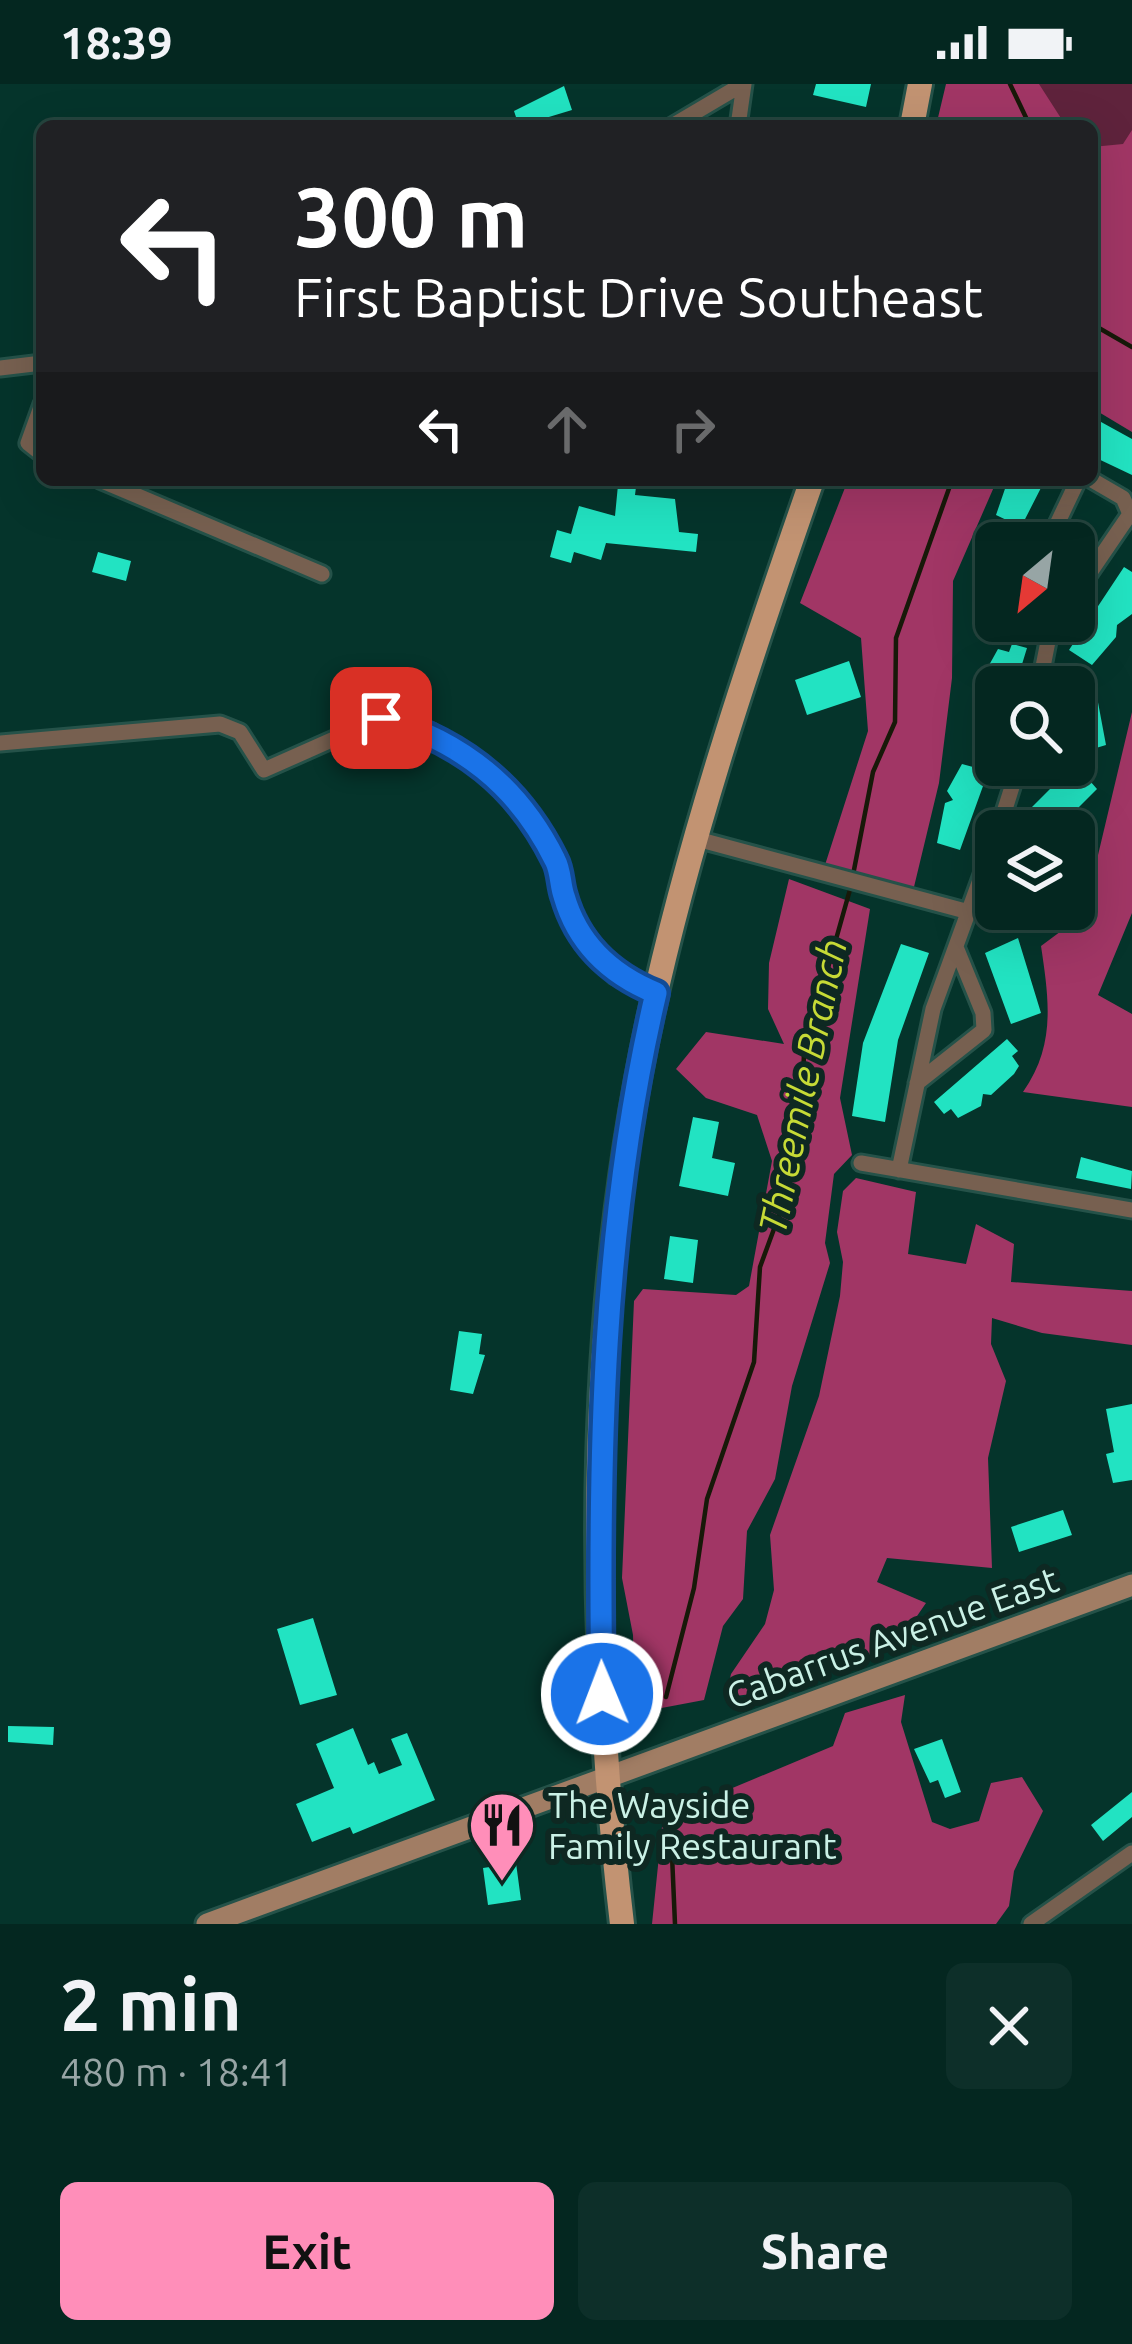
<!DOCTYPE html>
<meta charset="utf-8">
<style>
body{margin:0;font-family:Ubuntu,sans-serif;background:#0d2f29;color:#f1f3f6;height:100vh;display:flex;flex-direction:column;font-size:45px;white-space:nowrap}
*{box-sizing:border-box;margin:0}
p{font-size:39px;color:#97a5a5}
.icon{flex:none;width:66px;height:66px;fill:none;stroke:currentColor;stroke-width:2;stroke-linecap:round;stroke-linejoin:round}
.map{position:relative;height:1840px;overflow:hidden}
.panel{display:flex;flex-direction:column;background:#042720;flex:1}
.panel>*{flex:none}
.banner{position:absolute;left:36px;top:36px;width:1062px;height:366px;border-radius:18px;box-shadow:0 12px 48px #0002,0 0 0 3px #25443e;background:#202124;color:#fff;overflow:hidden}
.needle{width:78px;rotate:209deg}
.buttons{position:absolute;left:975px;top:438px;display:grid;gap:24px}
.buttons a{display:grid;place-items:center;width:120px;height:120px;border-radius:18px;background:#042720;box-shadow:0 12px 48px #0002,0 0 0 3px #25443e;font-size:60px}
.pin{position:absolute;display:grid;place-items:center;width:102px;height:102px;color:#fff;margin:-51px;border-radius:24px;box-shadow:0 6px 18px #0006}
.me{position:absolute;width:132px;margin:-66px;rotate:359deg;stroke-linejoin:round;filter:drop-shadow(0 0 9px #0008)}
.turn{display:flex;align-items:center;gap:42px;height:252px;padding:0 60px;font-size:54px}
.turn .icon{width:156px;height:156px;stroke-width:2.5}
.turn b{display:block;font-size:84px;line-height:102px}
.lanes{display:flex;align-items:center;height:114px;padding:0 60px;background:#0003;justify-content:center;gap:60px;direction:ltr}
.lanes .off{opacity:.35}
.round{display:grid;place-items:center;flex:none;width:126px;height:126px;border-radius:18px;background:#0d2f29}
.headline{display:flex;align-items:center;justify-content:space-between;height:204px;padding:0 60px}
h1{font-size:72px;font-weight:700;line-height:90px}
.action{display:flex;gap:24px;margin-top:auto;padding:24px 60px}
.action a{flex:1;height:138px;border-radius:18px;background:#ff8eb9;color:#111;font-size:48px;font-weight:700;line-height:138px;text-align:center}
.action a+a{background:#0d2f29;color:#f1f3f6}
.status{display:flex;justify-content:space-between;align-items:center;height:84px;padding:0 60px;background:#042720;direction:ltr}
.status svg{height:33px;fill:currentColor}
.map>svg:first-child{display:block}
.green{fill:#5f233c}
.forest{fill:#a13665}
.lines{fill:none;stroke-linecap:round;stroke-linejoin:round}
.stream{stroke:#171909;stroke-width:4.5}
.building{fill:#22e3c2}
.street-casing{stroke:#255249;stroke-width:21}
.secondary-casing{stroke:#255249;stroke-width:27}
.primary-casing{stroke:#255249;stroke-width:30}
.street{stroke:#776050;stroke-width:15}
.secondary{stroke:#a17d64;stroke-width:21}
.primary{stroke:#c29372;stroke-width:24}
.route-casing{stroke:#114b97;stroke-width:30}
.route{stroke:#1a73e8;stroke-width:21}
.labels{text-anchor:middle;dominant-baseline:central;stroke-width:12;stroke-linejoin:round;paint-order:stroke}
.street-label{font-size:36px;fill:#caf1e6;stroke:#0e2822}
.poi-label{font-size:36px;fill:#caf1e6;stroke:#0e2822;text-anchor:start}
.water-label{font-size:39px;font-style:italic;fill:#c6da36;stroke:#0e2822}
</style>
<div class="status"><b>18:39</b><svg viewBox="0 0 49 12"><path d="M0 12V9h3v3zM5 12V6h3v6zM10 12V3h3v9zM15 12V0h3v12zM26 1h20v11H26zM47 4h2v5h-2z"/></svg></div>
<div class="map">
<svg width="1132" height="1840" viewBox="0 0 1132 1840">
<rect width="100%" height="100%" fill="#05342b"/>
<path class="green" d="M1023,0H1132V333L1092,313V42H1026Z"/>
<path class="forest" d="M946,0H1039L1066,42H936Z
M1132,46V348L1092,324V63L1123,60Z
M848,396H997L953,497L952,594L939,699L913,807L825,781L868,647L861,554L800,519Z
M1132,628V829L1098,911L1132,930V1023L1023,1008C1056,961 1049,916 1041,862L1084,830Z
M789,795L870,825L840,1014L852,1071L834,1090L825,1159L830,1179L792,1302L775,1395L747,1447L743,1515L723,1542L704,1616L651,1626L634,1605L633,1551L622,1494L634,1217L643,1205L736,1211L749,1202L772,1077L757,1031L706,1014L676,985L706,948L784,960L768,925L769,879Z
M856,1094L916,1108L908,1170L966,1180L976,1140L1014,1160L1011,1198L1132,1207V1261L1042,1249L992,1234L991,1260L1006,1297L988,1374L992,1484L887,1474L877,1498L926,1519L895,1564L752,1610L726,1613L731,1590L765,1540L774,1506L770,1451L819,1312L840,1212L843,1178L837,1148L843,1107Z
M905,1611L901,1638L932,1738L950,1745L979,1737L991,1699L1022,1693L1043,1727L1014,1787L1009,1822L996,1840H652L663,1733L833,1662L845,1629Z"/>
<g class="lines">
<path class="stream" d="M1010,0L1030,42
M1092,240L1132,263
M853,791L873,688L895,638L896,554L952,396
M666,1613L694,1504L707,1415L754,1278L760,1183L785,1115V1057L802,1020L804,969L851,802
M670,1725L675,1840"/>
</g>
<path class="building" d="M816,0H871L866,23L813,11Z
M564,2L572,26L519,42L514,27Z
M1092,333L1132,355V391L1092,372Z
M1008,396H1045L1021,443L996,431Z
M618,401L636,403L635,411L675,415L679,448L698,450L696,468L606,459L601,476L574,468L571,479L550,473L557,446L571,450L579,422L615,432Z
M98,468L131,477L126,497L92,488Z
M1124,483L1132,488V530L1117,541L1116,553L1092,581L1069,566Z
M1012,560L1027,564L1015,603H996V666L960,766L937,759L945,719L953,716L947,707L962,680L973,683L985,648L973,644L981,606L990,599L983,592L998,565L1009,568Z
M849,577L861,613L807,631L795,596Z
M1089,586L1080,599L1094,597L1106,661L1076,670L1074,603H1066L1070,590Z
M1075,680L1097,705L1055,747H1033L1021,734Z
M1018,854L1041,929L1011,940L985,869Z
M901,860L929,869L898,956L885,1038L852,1032L863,959Z
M1007,955L1018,967L1012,972L1019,982L1014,990L991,1011L983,1010L981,1022L958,1034L951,1025L944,1030L934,1018Z
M693,1033L719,1038L712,1074L735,1079L728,1112L679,1102Z
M1081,1073L1132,1087L1131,1105L1076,1094Z
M670,1152L698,1156L693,1199L664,1195Z
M459,1247L482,1250L479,1270L485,1271L473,1310L450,1306Z
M1132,1320V1396L1113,1399L1106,1370L1114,1368L1106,1325Z
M1063,1426L1072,1451L1019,1468L1011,1443Z
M313,1534L337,1611L300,1621L277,1545Z
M8,1642L54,1643L53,1661L8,1658Z
M353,1644L368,1681L374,1678L379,1690L402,1681L391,1655L407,1649L435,1716L353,1750L350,1743L312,1758L296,1720L334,1704L316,1660Z
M942,1655L961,1708L945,1714L938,1696L930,1699L914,1665Z
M1132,1708V1733L1103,1757L1091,1741Z
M516,1779L521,1816L488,1821L483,1784Z"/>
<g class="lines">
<g class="street-casing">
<path id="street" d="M672,42L743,0
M738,42L744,0
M0,284L42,279
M42,320L28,359L42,370
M100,396L322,490
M1048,459L1078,396
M1074,512L1130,430L1123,414L1092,396
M1039,603L1052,537
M0,659L220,640L240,648L264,686L381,634L432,648L493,688L557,779L576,841L615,892L656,909
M998,747L1019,681
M697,755L969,828
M917,999L984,946L983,929L956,863
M861,1079L1132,1126
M899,1086L933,925L996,752
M1031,1840L1132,1769"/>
</g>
<g class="secondary-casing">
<path id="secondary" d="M207,1840L1132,1501"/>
</g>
<g class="primary-casing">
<path id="primary" d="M912,42L920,0
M622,1840C587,1542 586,1230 650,935C690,751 750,574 812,396"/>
</g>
<use href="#street" class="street"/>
<use href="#secondary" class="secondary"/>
<use href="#primary" class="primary"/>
</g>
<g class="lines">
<g class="route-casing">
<path id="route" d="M381,634C460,656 518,701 555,776C561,787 560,801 564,812C578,861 612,891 656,909C602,1138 598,1375 602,1610"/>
</g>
<use href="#route" class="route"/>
</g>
<defs>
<g id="restaurant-pin" transform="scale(3.45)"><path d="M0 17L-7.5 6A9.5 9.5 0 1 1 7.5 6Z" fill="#ff8eb9" stroke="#0e2822"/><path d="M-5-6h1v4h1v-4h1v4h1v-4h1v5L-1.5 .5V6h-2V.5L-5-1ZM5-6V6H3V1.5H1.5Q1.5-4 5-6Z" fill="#111"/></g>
</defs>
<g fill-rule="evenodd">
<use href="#restaurant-pin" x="502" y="1741"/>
</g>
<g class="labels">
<g class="street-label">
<text transform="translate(892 1553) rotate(-20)">Cabarrus Avenue East</text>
</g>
<g class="poi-label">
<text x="548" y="1720">The Wayside<tspan x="548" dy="41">Family Restaurant</tspan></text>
</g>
<g class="water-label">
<text transform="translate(802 1002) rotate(-78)">Threemile Branch</text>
</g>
</g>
</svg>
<div class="buttons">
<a><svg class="needle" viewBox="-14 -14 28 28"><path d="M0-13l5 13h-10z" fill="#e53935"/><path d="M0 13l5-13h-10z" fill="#97a5a5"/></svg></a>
<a><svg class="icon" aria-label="search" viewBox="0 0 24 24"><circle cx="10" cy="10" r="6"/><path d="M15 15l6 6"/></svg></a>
<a><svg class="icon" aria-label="layers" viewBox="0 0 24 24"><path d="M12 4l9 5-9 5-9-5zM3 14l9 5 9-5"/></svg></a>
</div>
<div class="pin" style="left:381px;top:634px;background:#d93025"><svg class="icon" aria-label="arrive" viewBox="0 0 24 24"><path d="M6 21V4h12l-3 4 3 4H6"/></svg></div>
<svg class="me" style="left:602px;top:1610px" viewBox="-20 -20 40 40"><circle r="17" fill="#1a73e8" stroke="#fff" stroke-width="3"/><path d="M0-11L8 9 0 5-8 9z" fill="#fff"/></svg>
<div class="banner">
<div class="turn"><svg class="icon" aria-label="left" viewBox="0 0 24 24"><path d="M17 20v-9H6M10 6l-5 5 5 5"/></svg><div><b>300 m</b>First Baptist Drive Southeast</div></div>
<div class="lanes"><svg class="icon" aria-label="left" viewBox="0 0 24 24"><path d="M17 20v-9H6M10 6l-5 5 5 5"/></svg><svg class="icon off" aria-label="ahead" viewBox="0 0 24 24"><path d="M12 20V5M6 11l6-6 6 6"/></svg><svg class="icon off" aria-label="right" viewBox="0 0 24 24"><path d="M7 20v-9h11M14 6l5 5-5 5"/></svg></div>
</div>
</div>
<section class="panel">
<div class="headline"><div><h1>2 min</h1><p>480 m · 18:41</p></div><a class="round"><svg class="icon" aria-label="close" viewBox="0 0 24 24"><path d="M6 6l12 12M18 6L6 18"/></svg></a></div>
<div class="action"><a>Exit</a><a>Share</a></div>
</section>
